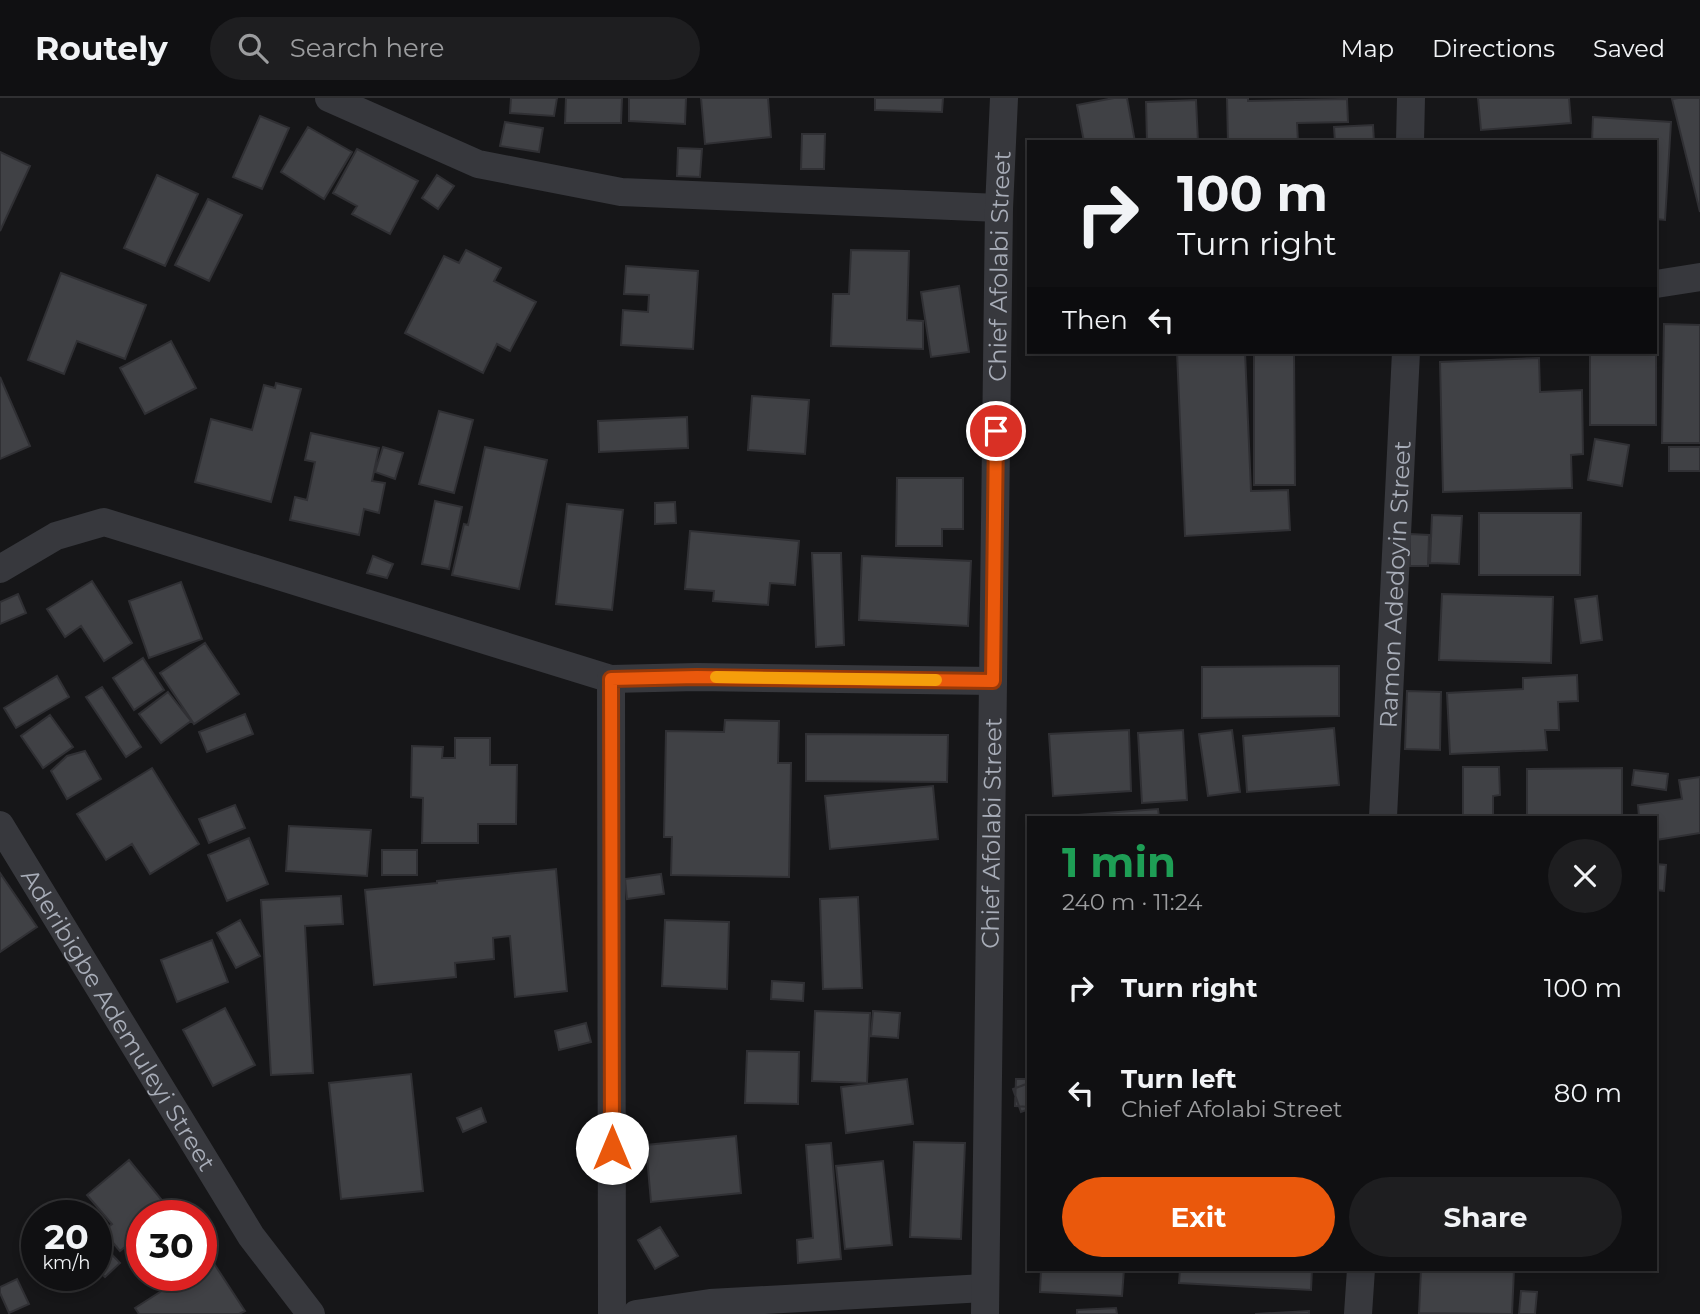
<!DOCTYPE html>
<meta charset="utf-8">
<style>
body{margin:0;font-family:Montserrat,sans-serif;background:#1e1e20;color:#f1f3f6;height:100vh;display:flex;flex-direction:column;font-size:26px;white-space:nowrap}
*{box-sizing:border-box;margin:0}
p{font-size:23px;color:#9c9d9f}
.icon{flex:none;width:38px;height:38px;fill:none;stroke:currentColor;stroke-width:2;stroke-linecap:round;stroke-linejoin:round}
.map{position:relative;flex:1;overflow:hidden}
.details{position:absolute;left:1027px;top:718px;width:630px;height:455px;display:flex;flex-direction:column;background:#101012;border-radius:0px;box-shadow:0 4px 10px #0003,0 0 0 2px #303032}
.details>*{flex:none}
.hud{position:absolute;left:1027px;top:42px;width:630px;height:214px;border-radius:0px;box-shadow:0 4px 10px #0003,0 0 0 2px #303032;background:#101012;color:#f1f3f6;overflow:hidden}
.speed{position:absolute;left:21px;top:1102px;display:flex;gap:14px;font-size:35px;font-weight:700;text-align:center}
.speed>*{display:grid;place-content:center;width:91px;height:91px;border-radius:50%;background:#101012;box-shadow:0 4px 10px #0003,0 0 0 2px #303032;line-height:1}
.speed small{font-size:18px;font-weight:400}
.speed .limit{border:10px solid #d22;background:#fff;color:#111}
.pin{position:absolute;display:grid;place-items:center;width:60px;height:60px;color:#fff;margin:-30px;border:4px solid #fff;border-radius:50%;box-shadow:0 2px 7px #0007}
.me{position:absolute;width:77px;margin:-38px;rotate:0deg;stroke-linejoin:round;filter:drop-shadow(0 0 5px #0008)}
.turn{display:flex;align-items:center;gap:24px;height:147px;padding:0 35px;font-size:32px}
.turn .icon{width:91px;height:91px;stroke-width:2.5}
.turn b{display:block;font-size:49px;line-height:60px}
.then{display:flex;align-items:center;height:66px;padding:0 35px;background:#0003;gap:14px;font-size:26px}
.round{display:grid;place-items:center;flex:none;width:74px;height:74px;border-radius:37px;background:#1e1e20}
.overview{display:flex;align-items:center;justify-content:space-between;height:119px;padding:0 35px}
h1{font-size:42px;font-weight:700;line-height:52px;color:#1e9e55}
.button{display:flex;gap:14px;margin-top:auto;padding:14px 35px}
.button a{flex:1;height:80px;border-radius:42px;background:#ea580c;color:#fff;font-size:28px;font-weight:700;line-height:80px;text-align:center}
.button a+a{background:#1e1e20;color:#f1f3f6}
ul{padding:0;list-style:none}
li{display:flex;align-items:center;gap:21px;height:105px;padding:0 35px}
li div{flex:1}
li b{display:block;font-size:26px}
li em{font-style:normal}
header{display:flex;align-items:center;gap:42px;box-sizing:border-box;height:98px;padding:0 35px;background:#101012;border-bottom:2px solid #303032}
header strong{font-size:33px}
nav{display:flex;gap:38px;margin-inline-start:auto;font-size:24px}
.search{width:490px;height:63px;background:#1e1e20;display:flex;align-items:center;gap:18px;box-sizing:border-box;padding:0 24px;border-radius:38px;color:#9c9d9f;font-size:26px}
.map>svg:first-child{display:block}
.building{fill:#404145;stroke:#303034;stroke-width:2}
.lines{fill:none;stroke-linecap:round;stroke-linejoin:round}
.street{stroke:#37383d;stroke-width:28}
.route-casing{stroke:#983908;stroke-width:18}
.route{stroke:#ea580c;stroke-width:12}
.slow{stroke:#f59e0b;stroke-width:12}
.labels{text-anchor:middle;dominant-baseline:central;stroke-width:7;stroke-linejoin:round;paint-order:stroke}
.street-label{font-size:24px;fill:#a8adb8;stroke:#111113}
</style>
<header>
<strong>Routely</strong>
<div class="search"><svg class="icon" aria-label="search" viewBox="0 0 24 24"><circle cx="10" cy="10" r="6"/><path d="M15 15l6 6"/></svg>Search here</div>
<nav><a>Map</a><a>Directions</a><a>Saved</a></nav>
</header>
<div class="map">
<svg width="1700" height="1216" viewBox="0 0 1700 1216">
<rect width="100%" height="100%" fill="#161618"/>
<path class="building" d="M511,0H557L554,18L510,15Z
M566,0H622L621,25H565Z
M629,0H686L685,26L629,23Z
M701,0H768L771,39L705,46Z
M875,0H943L942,14L875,12Z
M1114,0H1127L1135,44H1084L1077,7Z
M1227,0H1248V3L1347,1L1348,24L1297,25L1298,44H1228Z
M1478,0H1569L1571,25L1481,32Z
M1678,0H1700V114L1672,1Z
M1196,2L1198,44H1147L1146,4Z
M260,18L289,30L262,91L233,79Z
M1593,19L1671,24L1665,122L1656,121V44H1592Z
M505,24L543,30L539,54L500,48Z
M1373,27L1374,44H1335L1334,29Z
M308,29L352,54L324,101L281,74Z
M802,36H825L824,71H801Z
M678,50L702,51L700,79L677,78Z
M357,51L418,83L390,136L352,116L357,108L333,95Z
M0,54L30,68L0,133Z
M157,77L198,96L165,168L124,150Z
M437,77L454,88L438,111L422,100Z
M208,101L242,117L209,183L175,167Z
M466,152L501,170L494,183L536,204L510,253L497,246L483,275L405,235L444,158L459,165Z
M851,152L909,153L907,222L923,223V251L831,248L833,196H849Z
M626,168L698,173L693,251L621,247L623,212L648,214L649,197L624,196Z
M61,175L146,207L125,261L77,243L64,276L28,262Z
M959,188L969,254L931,259L921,194Z
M1656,225V327H1590V254H1656Z
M1664,226L1700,227V345H1662Z
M171,243L196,290L145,316L120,270Z
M1177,254H1245L1251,393L1288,392L1290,432L1185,438Z
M1254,254H1294L1295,387H1254Z
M1539,260L1540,294L1582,292L1583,356L1571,357L1572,390L1443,394L1440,264Z
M0,279L30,348L0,361Z
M276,285L301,291L271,404L195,384L211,321L252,332L264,287L275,290Z
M752,298L809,302L805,356L748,352Z
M439,313L473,322L454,395L419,386Z
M687,319L688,350L599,354L598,323Z
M311,335L379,350L372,383L385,385L379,415L364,411L359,437L290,422L295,399L307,402L315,364L305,362Z
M1595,341L1629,347L1622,388L1588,382Z
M383,349L403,355L395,381L375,374Z
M485,349L547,362L519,491L452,477L464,426L468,427Z
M1669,349H1700V373H1669Z
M897,380H963V431H942V448H896Z
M435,403L462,409L449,471L422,466Z
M675,404L676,425L655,426V405Z
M567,406L623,412L612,512L556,506Z
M1479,415H1581L1580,477H1479Z
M1432,417L1462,418L1459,466L1430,465Z
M690,433L799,443L795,487L770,485L768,507L713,503L714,493L685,491Z
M1410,436L1429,437L1428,468H1410Z
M812,455H841L844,547L816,549Z
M373,458L393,466L387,480L367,475Z
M862,458L971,463L968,528L859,522Z
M92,483L132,545L104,563L81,528L65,539L47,511Z
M181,484L202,541L149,560L129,503Z
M18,496L26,515L0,526V504Z
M1442,496L1553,499L1551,565L1439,562Z
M1597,498L1602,542L1581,545L1575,501Z
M205,545L239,596L194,626L160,575Z
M143,560L164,592L134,612L113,580Z
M1339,568V618L1202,620V569Z
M1577,577L1578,603L1558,604L1559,632H1545L1547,652L1450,656L1447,595L1523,591V580Z
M57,578L69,599L16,630L4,610Z
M102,589L141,649L126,659L86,599Z
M1407,593L1441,594L1440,652L1405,651Z
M168,594L191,623L161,645L139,616Z
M245,616L253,636L207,654L199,634Z
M50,617L73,649L43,670L21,638Z
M725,622L779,623L778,665H791L789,779L671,777L672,739H664L666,633L724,634Z
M1334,630L1339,687L1247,694L1243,638Z
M1129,632L1131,693L1053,698L1049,636Z
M1183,632L1187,702L1142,705L1138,635Z
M1232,632L1240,694L1208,698L1199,636Z
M806,636L948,637L947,684L806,683Z
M455,640H490V667H517L516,726H478V745H422L423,700L411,699L412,648L443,649L442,660H455Z
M85,653L101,681L67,701L51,673L67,658Z
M1463,669H1499L1500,697L1493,698V719H1463Z
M152,670L199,746L150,776L132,746L106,762L77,716Z
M1622,670V719H1527V671Z
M1634,672L1668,676L1666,692L1632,687Z
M1700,679V735L1656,742V719H1639L1638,707L1682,701L1679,682Z
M933,688L938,741L830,751L825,698Z
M235,707L245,730L209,745L199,721Z
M1158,711L1159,719H1051Z
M289,728L371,732L367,778L286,773Z
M249,740L268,786L227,803L208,757Z
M382,752H417V777H382Z
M1656,766L1666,767L1664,793L1656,792Z
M556,771L567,893L515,899L510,838L493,840L494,861L455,865L456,879L374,887L365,792L437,785V783Z
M0,775L37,829L0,854Z
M661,776L664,796L627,801L625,781Z
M341,798L343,826L305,828L313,975L271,977L261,802Z
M858,799L862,890L823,891L820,801Z
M240,822L260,858L236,870L217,835Z
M665,822L729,824L727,891L662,888Z
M212,842L228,884L177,904L161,862Z
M772,883L804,885L803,903L771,901Z
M225,910L255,967L213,988L183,932Z
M815,913L870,915L867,985L812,983Z
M873,913L900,915L898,940L871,938Z
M586,925L591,944L559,952L555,933Z
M747,953L799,954L798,1006L745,1005Z
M411,976L423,1093L341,1101L329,985Z
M907,981L913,1026L846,1035L841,989Z
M1016,981H1029V1009L1015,1008Z
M1029,985V1011L1021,1014L1013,991Z
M481,1010L486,1024L463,1034L457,1020Z
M736,1038L741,1095L651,1104L646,1047Z
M914,1044L965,1045L961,1141L910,1139Z
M831,1045L841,1161L798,1165L797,1142L813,1140L806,1047Z
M129,1062L170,1112L162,1118H142V1135L120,1153L103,1133L112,1126L87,1097Z
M883,1063L892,1147L845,1151L836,1068Z
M660,1129L678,1158L655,1171L638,1142Z
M98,1142L120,1165L105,1179L96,1170V1143Z
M211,1161L245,1213L239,1216H139L135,1210L185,1178H201V1167Z
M1041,1171H1124L1122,1198L1040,1194Z
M1180,1171H1312L1311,1192L1179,1185Z
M1421,1171H1514L1512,1216L1419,1215Z
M17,1181L29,1206L9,1215L0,1195V1189Z
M1521,1193L1537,1194L1535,1216H1519Z
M1116,1210L1117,1216H1077V1212Z
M1309,1213V1216H1255Z"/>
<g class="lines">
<g class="street">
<path d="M329,0L478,66L621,94L999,110"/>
<path d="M1410,44L1411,0"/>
<path d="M1656,186L1700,179"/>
<path d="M0,471L56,438L104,424L611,581L697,579L993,583"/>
<path d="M611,581L612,1216"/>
<path id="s1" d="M1383,719L1406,254"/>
<path id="s2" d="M0,727L251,1138L311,1216"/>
<path d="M636,1216L710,1205L985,1190"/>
<path id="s3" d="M985,1216L999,110L1004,0"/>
<path d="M1358,1216L1361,1171"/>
</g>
</g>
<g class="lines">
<g class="route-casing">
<path id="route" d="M612,1050L611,581L697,579L993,583L996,333"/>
</g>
<use href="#route" class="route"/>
<path class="slow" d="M716,579L936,582"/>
</g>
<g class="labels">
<g class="street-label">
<text stroke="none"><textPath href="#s3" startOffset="1048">Chief Afolabi Street</textPath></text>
<text stroke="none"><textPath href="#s1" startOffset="233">Ramon Adedoyin Street</textPath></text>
<text stroke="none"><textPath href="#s3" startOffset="481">Chief Afolabi Street</textPath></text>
<text stroke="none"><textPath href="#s2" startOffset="228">Aderibigbe Ademuleyi Street</textPath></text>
</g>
</g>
</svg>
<div class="speed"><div>20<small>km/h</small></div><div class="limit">30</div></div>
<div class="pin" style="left:996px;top:333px;background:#d93025"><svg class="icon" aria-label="arrive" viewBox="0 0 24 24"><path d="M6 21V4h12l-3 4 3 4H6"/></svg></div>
<svg class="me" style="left:612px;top:1050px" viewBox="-20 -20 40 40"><circle r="19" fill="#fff"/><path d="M0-13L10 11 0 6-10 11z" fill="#ea580c"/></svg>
<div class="hud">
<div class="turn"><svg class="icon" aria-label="right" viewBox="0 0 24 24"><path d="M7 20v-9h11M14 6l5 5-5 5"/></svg><div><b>100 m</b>Turn right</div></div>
<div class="then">Then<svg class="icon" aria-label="left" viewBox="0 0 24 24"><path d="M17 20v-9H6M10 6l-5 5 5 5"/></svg></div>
</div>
<section class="details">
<div class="overview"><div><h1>1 min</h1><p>240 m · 11:24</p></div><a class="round"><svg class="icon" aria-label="close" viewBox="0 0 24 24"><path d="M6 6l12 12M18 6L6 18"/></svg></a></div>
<ul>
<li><svg class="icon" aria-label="right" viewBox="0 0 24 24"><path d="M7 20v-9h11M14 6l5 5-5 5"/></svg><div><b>Turn right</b></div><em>100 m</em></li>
<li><svg class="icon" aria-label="left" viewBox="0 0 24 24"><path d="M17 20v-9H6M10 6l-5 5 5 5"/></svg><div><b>Turn left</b><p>Chief Afolabi Street</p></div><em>80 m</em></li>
</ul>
<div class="button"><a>Exit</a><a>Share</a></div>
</section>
</div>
